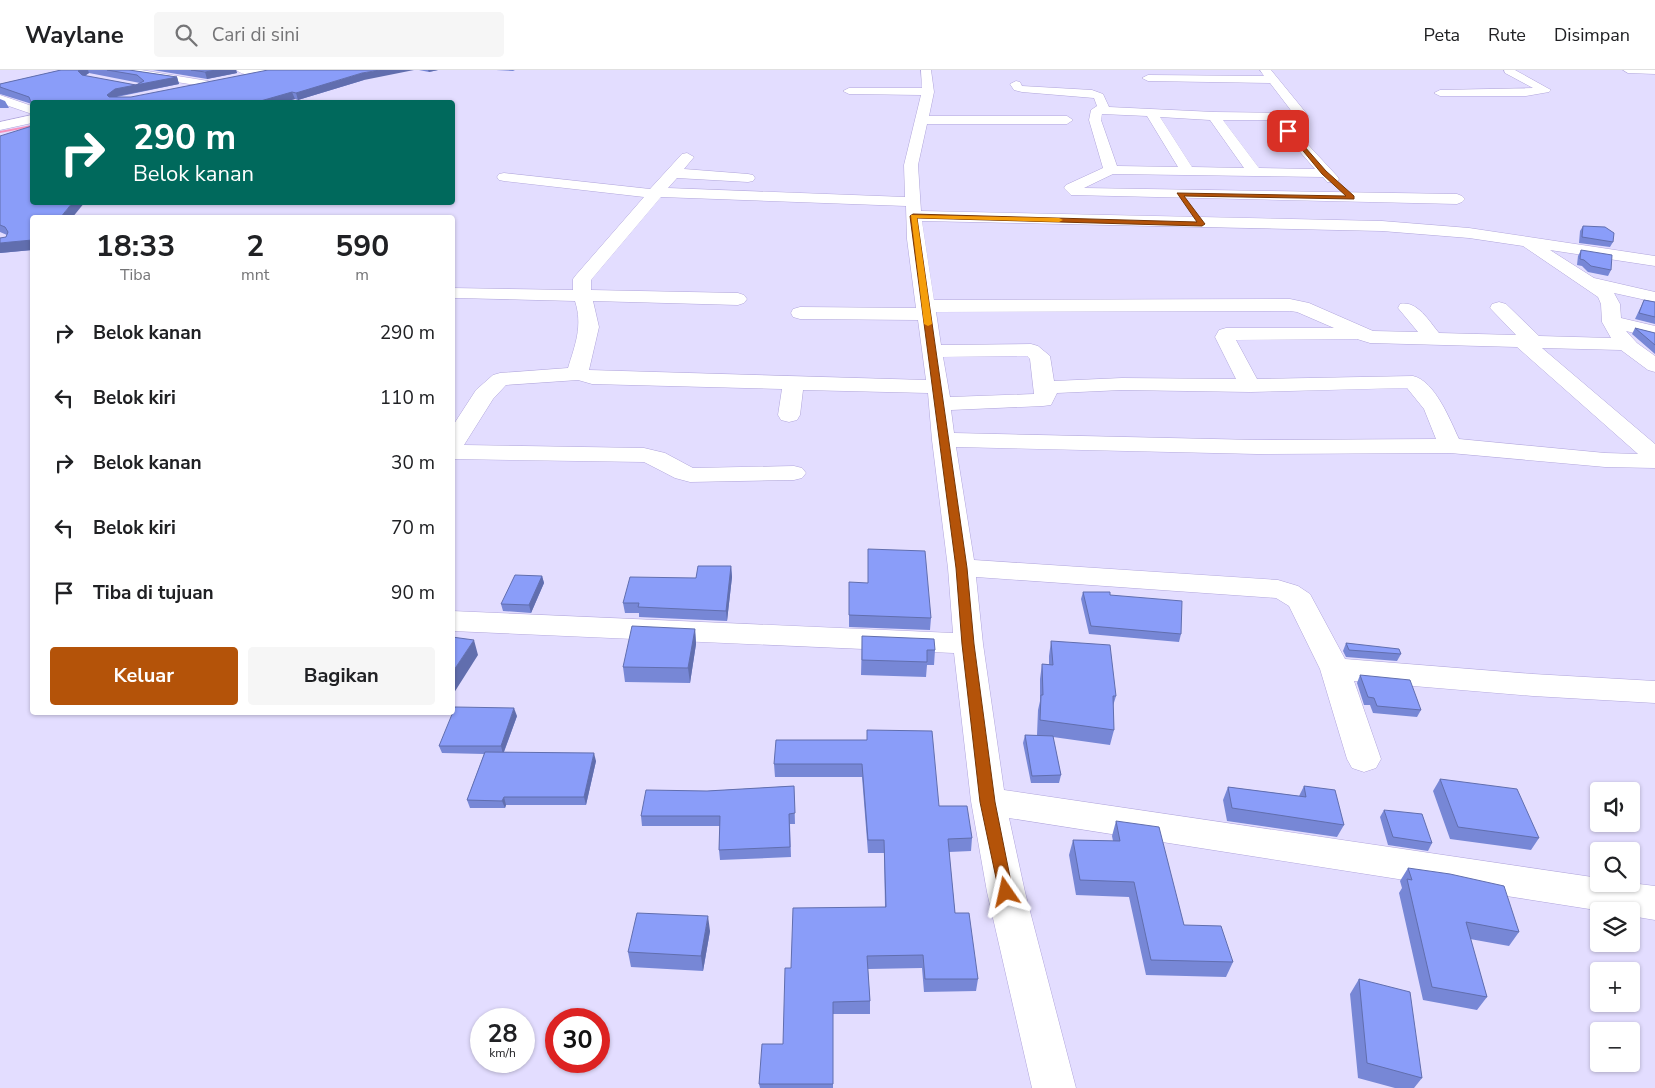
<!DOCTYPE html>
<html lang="id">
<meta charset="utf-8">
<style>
body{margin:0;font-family:"Nunito Sans",sans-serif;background:#f6f6f6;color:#202124;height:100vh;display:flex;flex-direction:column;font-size:19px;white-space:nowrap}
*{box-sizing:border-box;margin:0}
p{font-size:16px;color:#757577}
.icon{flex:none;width:28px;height:28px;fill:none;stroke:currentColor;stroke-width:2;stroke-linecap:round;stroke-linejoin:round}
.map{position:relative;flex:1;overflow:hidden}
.sheet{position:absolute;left:30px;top:145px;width:425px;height:500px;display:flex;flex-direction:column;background:#fff;border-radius:5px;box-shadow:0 1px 4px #0004}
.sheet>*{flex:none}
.hud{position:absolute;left:30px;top:30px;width:425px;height:105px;border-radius:5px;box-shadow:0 1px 4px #0004;background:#00695c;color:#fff;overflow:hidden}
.buttons{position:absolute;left:1590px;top:712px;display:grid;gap:10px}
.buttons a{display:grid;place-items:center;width:50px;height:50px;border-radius:5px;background:#fff;box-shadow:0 1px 4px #0004;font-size:25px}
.speed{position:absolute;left:470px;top:938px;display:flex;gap:10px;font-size:25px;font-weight:700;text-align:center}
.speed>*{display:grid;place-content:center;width:65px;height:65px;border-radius:50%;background:#fff;box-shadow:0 1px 4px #0004;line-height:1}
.speed small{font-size:12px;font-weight:400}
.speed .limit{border:8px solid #d22;background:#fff;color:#111}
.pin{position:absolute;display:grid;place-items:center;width:42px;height:42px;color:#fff;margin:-21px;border-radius:10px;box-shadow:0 2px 8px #0006}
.me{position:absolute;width:55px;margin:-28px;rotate:349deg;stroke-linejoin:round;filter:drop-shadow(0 0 4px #0008)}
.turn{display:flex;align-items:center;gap:18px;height:105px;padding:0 20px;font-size:22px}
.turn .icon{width:65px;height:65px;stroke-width:2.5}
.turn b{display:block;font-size:35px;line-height:42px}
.eta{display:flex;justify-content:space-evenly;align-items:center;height:85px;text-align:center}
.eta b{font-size:30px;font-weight:700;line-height:35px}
.cta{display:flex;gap:10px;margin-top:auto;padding:10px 20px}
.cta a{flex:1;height:58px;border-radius:5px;background:#b45309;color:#fff;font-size:20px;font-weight:700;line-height:58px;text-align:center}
.cta a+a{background:#f6f6f6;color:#202124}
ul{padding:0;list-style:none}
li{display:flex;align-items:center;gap:15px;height:65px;padding:0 20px}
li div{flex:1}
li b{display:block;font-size:19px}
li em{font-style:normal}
header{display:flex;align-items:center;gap:30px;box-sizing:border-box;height:70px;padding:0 25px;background:#fff;border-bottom:1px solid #e0e0e0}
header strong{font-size:24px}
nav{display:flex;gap:28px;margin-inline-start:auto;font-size:18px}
.search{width:350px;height:45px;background:#f6f6f6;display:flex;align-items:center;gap:12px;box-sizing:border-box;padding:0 18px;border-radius:5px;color:#757577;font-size:19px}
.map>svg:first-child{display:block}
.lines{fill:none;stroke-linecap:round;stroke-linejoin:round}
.stream{fill:#f890bc;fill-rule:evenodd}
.minor-casing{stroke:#b0a5db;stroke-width:1}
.major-casing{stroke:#b0a5db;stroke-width:1}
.minor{fill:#fff;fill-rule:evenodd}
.major{fill:#fff;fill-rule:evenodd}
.wall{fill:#7787d6;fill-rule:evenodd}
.shaded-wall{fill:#616eae}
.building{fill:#8a9df9;stroke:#616eae}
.route{fill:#b45309;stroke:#753606}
.slow{fill:#f59e0b}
</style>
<header>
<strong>Waylane</strong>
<div class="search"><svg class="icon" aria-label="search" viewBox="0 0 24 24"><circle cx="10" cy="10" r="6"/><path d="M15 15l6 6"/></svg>Cari di sini</div>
<nav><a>Peta</a><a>Rute</a><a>Disimpan</a></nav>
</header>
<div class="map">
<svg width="1655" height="1018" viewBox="0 0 1655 1018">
<rect width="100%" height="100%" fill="#e3ddff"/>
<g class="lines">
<path class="stream" d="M32,55V57L0,63V61Z"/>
<g class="minor-casing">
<path id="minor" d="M115,0H141L208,11L214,14L208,17L120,3Z
M236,0H264L268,3C262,9 242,5 236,0Z
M921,0H931L934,22L929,46H1067L1073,50L1067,54H927L918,95L921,141L1382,151L1469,158L1655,186V196L1550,180L1594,208L1655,222V232L1614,223L1620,234L1621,248L1655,256V268L1626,261L1637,273L1655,286V302L1648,300L1621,280L1542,278L1655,374V398L1605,397L1450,383L1257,384L956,377L974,490L1278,510L1298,516L1310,524L1345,589L1533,604L1655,611V633L1533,626L1354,611L1381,689L1376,698L1364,702L1352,698L1347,689L1320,599L1289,536L1276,528L976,507L983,574L1004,720L1599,808V814L1631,813L1655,816V850L1631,846V841H1602L1009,748L1025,822L1076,1018H1032L987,822L971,731L954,583L452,561V541L953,563L948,498L932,370L928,323L803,320L800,345L797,350L789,352L781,350L778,345L782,319L592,314L578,310L506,315L493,329L464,375L644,378L665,383L693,398L794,396L802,398L806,403L802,408L794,410L690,412L675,408L644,392L452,389V357L476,320L493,305L500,303L568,298C575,275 583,256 575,231L456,228H452V218L573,220V209L576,205L644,127L504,111L499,110L497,107L499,104L504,103L650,119L682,84L687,83L694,87L684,99L748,104L753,105L755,108L753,111L748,112L677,108L668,118L905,127L904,95L921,25L849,24L843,21L849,18H922ZM661,127L906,136L907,169L916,238L800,237L793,239L791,243L793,247L800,249L918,250L926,310L589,300L599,257L593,231L738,235L744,233L747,229L744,225L738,223L591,220V210ZM922,151L1382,161L1469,168L1523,176L1598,227L1601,234L1602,252L1611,268L1539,266L1506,234L1499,232L1492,234L1490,238L1516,265L1439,263C1429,251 1417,230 1400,234L1398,238L1418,262L1373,261L1309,233L1290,229L934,230ZM1290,241L1297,242L1334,258H1226L1219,260L1215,267L1236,309L1122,308L1054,311L1050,286L1038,276L1031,274L941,275L936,242ZM1357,269L1370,273L1517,277L1638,384L1605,383L1459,369C1450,350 1435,311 1413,306L1257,309L1236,270ZM1027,286L1030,289L1034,324L950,327L943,287ZM1407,318L1424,339L1436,369L1257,370L954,363L951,340L1043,336L1051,335L1057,323L1122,320L1250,322Z
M1260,0H1271L1307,44L1309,47L1307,50L1286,51L1337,106L1339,109L1337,112H1327L1323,107L1113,104L1084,118L1457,124L1462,126L1465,129L1462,132L1457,134L1071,125L1064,118L1066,115L1103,98L1089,50L1091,40L1097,36L1094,28L1022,22L1014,20L1010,14L1016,11L1020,12L1022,16L1092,20L1103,24L1109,37L1214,42L1293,43L1270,13L1148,11L1142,8L1148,5L1264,6ZM1102,44L1147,46L1178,97L1117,96L1101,50ZM1160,47L1210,50L1244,98L1192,97ZM1223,50H1272L1315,99L1259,98Z
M1504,0H1515L1551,20L1549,22L1526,26H1440L1434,23L1440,20L1533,18L1505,3Z
M1623,0H1655V4L1628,3Z
M0,25L32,36V44L0,33Z"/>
</g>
<g class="major-casing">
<path id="major" d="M32,45V53L0,60V52Z"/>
</g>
<use href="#minor" class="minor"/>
<use href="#major" class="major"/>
</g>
<path class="wall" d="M61,0H129L177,7L179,14L117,27H131L364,10L298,30L295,29L284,32H32V36V34L0,24V14ZM89,3L140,13L136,15L85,6Z
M153,0H236L237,3L207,9Z
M419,0H438L429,2Z
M496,0H515L513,1Z
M0,29L5,31L9,38H0Z
M0,66L32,148V180L0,183L7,165L0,162Z
M1583,156L1613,172L1610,177L1579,173L1580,161Z
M1581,180L1611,200L1608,206L1588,202L1582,196L1577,195L1578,186Z
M1644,230L1655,232V254L1635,249Z
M1635,258L1655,263V284L1632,264Z
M731,496L732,507L727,551L639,547V543H625L623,533Z
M542,506L544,513L531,543L503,541L501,534Z
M849,512L931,548L930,560L849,557Z
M1083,522L1181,564L1179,572L1089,564L1081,529Z
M695,559L696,574L690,613L625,612L623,597Z
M862,566L935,580L934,595H927L926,607L861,605Z
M1051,571L1116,626L1113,636L1114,660L1110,675L1053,667L1061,705L1059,713H1031L1023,673L1025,665L1041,666L1037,665L1038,640L1040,631V609L1042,594H1049V586Z
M1346,573L1401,584L1397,591L1346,587L1343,581Z
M1360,605L1421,640L1417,647L1373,643L1370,635H1364L1357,613Z
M517,646L504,682L596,691L586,735H506L505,738H470L467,730L484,684L442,683L439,676Z
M867,660L939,736L972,768L971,781L949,782L955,843L978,909L976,921L924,922L922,898L868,899L870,931V944H833V1018H760L759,1014L783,974L791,898L885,837L884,783H868L862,707H775L774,694L867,670Z
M1440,709L1539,768L1531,780L1450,769L1433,721Z
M794,716L795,754H790L791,787L720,790L719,780L720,756H642L641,746L707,721Z
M1304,716L1344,755L1337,767L1227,751L1223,730L1228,717L1299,726Z
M1384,740L1432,773L1428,781L1388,775L1380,747Z
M1116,751L1184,855L1233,892L1226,907L1146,905L1129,827L1076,825L1069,785L1073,770L1113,771L1112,766Z
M1408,798L1519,862L1509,876L1470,869L1487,927L1477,940L1423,930L1399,823L1402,818L1400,811Z
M710,861L703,901L631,897L628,882Z
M1359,909L1422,1008L1414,1018H1395L1358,1008L1350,924Z"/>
<path class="shaded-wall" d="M80,0H88L89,3L81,8L78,1Z
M216,0H236L237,3L207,9L205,2Z
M380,0H414L364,10L298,30L296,23L362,3Z
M428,0H438L429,2Z
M177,7L179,14L118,26L110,32L107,25L115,19Z
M292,22L295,29L284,32H257Z
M73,132H85L72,148H60Z
M32,170V180L0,183V173Z
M731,496L732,507L727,551L726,541Z
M542,506L544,513L531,543L529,535Z
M695,559L696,574L690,613L688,598Z
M474,570L478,585L452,626V603Z
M514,638L517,646L503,684L501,676Z
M594,683L596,691L586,735L584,727Z
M504,727L506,735L505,738L502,731Z
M708,846L710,861L703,901L701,886Z"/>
<path class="building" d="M61,0H80L78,1L82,5L136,15L144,11L137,5L107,0H129L177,7L115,19L107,25L109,27H131L268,0H380L362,3L296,23L292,22L257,32H31L29,27L0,17V14Z
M191,0H216L205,2Z
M32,56V132H73L60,148H32V170L0,173V168L6,167L8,162L5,157L0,155V66Z
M1583,156L1605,157L1614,163L1613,172L1582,167Z
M1581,180L1612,185L1611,200L1591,196L1584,190L1580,189Z
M1644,230L1655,232V247L1639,243Z
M1635,258L1655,263V275Z
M868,479L925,481L931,548L849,545V512L868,513Z
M698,496H731L726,541L638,537L639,533H623L630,507L696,508Z
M515,505L542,506L529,535L501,534Z
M1083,522H1110V525L1182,531L1181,564L1091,556Z
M632,556L695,559L688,598L623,597Z
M862,566L934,569L935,580H927V592L862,590Z
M452,567L474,570L452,603Z
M1051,571L1110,575L1116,626H1113L1114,660L1040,650L1041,625H1043L1042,594L1053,595Z
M1346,573L1399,579L1401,584L1349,580Z
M1360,605L1410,610L1421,640L1377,636L1374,628L1368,627Z
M455,637L514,638L501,676H439Z
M867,660L932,661L939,736H967L972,768L948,769L955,843H969L978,909H925L923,885L867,886L870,931L833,932V1014H759L762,974H783L785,898H791L793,838L886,837L884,770H868L862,694H774L776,670H867Z
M1025,665L1053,666L1061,705L1032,706Z
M485,682L594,683L584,727H504L502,731L467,730Z
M1440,709L1517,719L1539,768L1458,757Z
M794,716L795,743L789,744L790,777L719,780L720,746H641L646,720L707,721Z
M1304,716L1335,720L1344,755L1232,738L1228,717L1306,727Z
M1384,740L1422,744L1432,773L1393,767Z
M1116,751L1159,757L1184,855L1221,856L1233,892L1151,890L1134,812L1080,810L1073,770L1120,771Z
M1408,798L1450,804L1504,816L1519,862L1466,852L1487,927L1432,917L1407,809L1412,810Z
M637,843L708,846L701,886L628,882Z
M1359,909L1410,922L1422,1008L1367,993Z"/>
<path class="route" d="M1286,60H1290L1326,101L1354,126V129L1184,126L1205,154L1202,156L917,148L967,498L974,574L995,732L1013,822L1011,827L1006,828L1000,827L980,732L962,574L956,498L910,146L913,144L1197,152L1177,123L1346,126L1322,104Z"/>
<path class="slow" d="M911,145L1059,148L1063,150L1059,152L917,148L932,254L928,256L924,254Z"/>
</svg>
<div class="buttons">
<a><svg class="icon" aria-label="sound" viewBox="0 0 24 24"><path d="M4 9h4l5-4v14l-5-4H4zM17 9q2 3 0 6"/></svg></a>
<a><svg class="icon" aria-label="search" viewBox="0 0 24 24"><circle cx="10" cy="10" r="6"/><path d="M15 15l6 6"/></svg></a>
<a><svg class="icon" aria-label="layers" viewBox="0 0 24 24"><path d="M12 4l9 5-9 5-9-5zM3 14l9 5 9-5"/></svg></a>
<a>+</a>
<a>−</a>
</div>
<div class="speed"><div>28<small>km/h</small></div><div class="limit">30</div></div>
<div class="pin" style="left:1288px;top:61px;background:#d93025"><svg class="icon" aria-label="arrive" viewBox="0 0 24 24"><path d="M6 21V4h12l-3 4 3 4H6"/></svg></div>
<svg class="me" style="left:1006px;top:822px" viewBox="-20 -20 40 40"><path d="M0-17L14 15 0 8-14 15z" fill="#b45309" stroke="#fff" stroke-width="4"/></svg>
<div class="hud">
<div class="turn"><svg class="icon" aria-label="right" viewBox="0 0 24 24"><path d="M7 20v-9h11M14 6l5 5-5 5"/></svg><div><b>290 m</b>Belok kanan</div></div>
</div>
<section class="sheet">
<div class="eta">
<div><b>18:33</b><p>Tiba</p></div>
<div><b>2</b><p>mnt</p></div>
<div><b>590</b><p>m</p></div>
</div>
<ul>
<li><svg class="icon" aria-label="right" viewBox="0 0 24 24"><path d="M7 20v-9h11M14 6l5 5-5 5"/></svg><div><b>Belok kanan</b></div><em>290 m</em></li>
<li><svg class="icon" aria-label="left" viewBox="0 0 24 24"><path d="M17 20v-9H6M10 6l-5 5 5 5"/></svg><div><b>Belok kiri</b></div><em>110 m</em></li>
<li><svg class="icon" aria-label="right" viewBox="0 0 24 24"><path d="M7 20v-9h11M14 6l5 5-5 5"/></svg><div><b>Belok kanan</b></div><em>30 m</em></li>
<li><svg class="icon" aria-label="left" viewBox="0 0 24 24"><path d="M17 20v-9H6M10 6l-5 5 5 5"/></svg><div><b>Belok kiri</b></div><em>70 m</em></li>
<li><svg class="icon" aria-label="arrive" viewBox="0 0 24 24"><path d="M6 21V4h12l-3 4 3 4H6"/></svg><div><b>Tiba di tujuan</b></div><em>90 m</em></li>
</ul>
<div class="cta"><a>Keluar</a><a>Bagikan</a></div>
</section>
</div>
